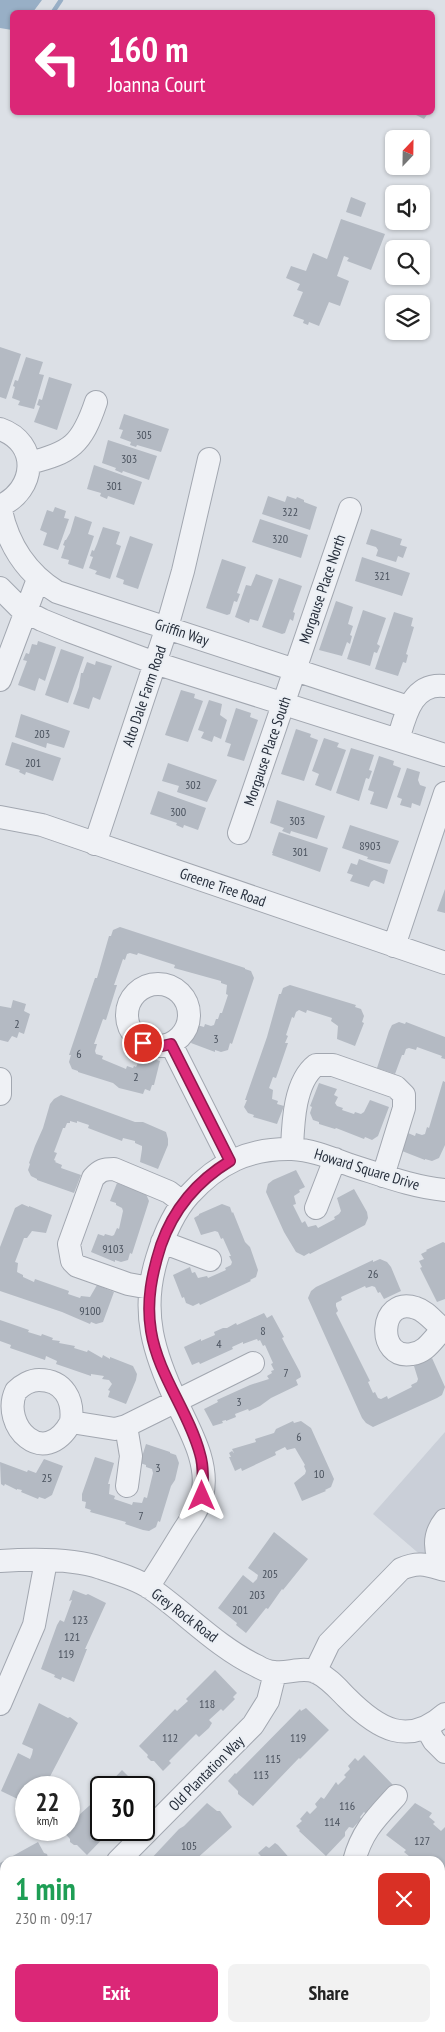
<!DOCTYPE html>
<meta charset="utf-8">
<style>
body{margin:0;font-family:"PT Sans Narrow",sans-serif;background:#f2f2f2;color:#222;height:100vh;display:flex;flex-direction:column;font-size:19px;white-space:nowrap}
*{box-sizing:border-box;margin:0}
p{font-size:16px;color:#767676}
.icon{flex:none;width:28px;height:28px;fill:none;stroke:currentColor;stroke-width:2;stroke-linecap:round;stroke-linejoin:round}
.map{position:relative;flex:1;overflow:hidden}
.drawer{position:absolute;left:0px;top:1856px;width:445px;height:176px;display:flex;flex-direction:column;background:#fff;border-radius:15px 15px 0 0;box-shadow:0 1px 4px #0004}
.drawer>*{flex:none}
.top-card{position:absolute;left:10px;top:10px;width:425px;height:105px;border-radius:8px;box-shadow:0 1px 4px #0004;background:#db2777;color:#fff;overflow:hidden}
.needle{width:32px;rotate:22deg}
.fabs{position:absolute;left:385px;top:130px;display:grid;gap:10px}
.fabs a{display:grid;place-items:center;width:45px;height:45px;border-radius:8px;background:#fff;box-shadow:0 1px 4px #0004;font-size:25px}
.speed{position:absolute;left:15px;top:1776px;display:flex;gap:10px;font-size:25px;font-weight:700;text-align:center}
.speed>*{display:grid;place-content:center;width:65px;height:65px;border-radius:50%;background:#fff;box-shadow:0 1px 4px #0004;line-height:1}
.speed small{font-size:12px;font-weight:400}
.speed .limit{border:2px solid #111;border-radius:8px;background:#fff;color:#111}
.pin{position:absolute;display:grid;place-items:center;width:42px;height:42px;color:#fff;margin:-21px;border:2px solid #fff;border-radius:50%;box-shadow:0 1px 5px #0007}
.me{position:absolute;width:55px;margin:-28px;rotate:0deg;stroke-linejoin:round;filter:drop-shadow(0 0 4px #0008)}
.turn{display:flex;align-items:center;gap:18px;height:105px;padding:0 15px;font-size:22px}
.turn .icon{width:65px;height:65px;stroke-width:2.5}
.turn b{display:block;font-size:35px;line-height:42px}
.round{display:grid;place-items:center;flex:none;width:52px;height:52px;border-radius:8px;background:#f2f2f2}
.summary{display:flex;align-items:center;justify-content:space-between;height:85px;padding:0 15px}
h1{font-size:30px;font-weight:800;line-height:38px;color:#1e9e55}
.cta{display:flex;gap:10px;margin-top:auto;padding:10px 15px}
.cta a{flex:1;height:58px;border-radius:8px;background:#db2777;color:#fff;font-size:20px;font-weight:800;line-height:58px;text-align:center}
.cta a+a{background:#f2f2f2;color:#222}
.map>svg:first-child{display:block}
.built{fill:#cacfd8}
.water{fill:#98afc6}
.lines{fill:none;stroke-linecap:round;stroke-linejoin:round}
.stream{stroke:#98afc6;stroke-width:4.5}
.building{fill:#b4bac3}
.minor-casing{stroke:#a2a7b0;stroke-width:24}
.minor{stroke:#eff1f5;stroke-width:22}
.route-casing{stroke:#8e194d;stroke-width:12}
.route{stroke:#db2777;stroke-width:9}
.labels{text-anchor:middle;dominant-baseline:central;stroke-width:4;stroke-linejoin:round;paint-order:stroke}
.number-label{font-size:12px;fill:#4a525e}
.street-label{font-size:15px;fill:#272f3c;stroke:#ebeff4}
</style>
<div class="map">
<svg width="445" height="2032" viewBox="0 0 445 2032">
<rect width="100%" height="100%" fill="#dce0e6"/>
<path class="built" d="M445,1432V1576L373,1514Z"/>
<path class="water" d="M0,0H42L33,12H12V30L0,28Z"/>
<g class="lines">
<path class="stream" d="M53,12L61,0"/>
</g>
<path class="building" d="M410,112H429L424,119Z
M351,197L366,203L361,217L346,212Z
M341,219L385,234L371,270L347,261L349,258L344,256L337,276L349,281L340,306L329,302L319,326L309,322L308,325L303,323L304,320L293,316L303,292L297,290L300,284L286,278L291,266L306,271L313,253L327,259Z
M0,347L21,354L6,399L0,397Z
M26,357L43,362L39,374L44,375L34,409L18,405L20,401L12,398L15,387L13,386L15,380L18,381Z
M49,377L72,384L57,430L34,422L40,406L37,405L39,399L42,400Z
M124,414L169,429L161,452L137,445L136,447L130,445L131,442L120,438L123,430L119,429Z
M108,440L157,456L149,480L123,471L122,473L115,470L116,468L102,463Z
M94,465L142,482L134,505L108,496L107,499L100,496L101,493L87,489Z
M268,496L285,502L287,496L296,499L297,497L304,500V502L317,507L310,530L262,514Z
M55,507L66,511L64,518L69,519L58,550L43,545L47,533L40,530L47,510L53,512Z
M75,516L92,522L88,534L94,536L83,569L68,564L69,560L61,558L65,546L63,545L65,540H66L70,533Z
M260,519L308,535L301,558L252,542Z
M103,527L120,532L116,544L121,546L110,579L95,574L97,571L89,568L93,557L90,556L92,550L94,551L97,544Z
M371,529L402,539L400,545L407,547L403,558L398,556L396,562L376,556L378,550L376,547L366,544Z
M130,536L153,544L138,589L123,584L124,580L116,577Z
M362,557L410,573L402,596L355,581Z
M222,559L246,567L237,593L240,594L237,602L234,601L230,614L227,615L206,608Z
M256,574L273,580L258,621L250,619L249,623L235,617L246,585L251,586Z
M279,578L302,586L293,612L295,613L293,621L290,619L285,633L282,634L262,627Z
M336,601L353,607L348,624L353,626L350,635L352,636L350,644L347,642L342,656L319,650Z
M363,610L386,618L377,644L380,646L377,653L374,652L370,666L347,659Z
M394,612L413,618L411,626L414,627L406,654L408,655L406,663L403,662L398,676L375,669Z
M38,641L56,647L45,681L39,678L35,691L18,685L27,661L23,660L26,653L29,654L32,644L37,645Z
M61,649L84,657L68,703L45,695Z
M96,661L112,666L100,700L93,697L89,709L73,704L79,687L81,673H83L87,662L95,665Z
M181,690L195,694L194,698L203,701L188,742L165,735Z
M209,700L222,704L220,715L227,720L221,739L214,736L212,742L201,738L204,732L198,730Z
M236,708L251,713L250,717L258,720L244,761L227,756L231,744L225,742Z
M21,714L70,731L64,748L47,743L46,748L15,737Z
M296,729L311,734L310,737L318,740L304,781L281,774Z
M324,738L339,743L337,747L346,750L331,791L315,785L319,774L312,771Z
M12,742L61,758L53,781L26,772L25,775L19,772L20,770L5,765Z
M351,748L374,755L369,770L372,771L369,779L366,778L359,801L336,793Z
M379,756L394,761L393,765L401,768L387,809L370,804L374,792L368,790Z
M168,763L217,780L207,802L177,792L179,786L162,781Z
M407,768L420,772L418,780L420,785L426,787L420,806L412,803L411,808L400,805L402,799L397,797Z
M158,791L206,808L198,830L184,825L183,828L176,825L177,823L150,814Z
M277,800L325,816L317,839L291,831L290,834L282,831L284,828L270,823Z
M350,825L399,841L390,864L367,859L368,857L342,848Z
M279,832L328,848L320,872L272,855L273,853H272Z
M359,859L388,870L384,884L374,880L371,882L369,887L350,881L353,875L347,873L351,863L357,865Z
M445,889V913L437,911Z
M120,927L245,968V969L251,971L254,978L232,1044L230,1043L228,1050L221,1052L215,1050V1052L191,1043L197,1025L204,1027L205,1024L211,1026L214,1025L216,1019H218L220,1013H222L228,995L226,994L227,985L221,983V981L174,968L175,965L138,953L137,955L130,953L127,954L125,960L123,959L114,985H117L106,1020L103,1019L94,1044H97L95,1051L96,1054L103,1056L102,1059L126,1069L127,1066L133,1068L134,1066L136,1067L142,1055L160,1061L154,1085H152L150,1091L145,1089L143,1094L119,1088L113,1083L78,1072V1071L72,1069L69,1062L71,1055H69L95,978H97L109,936H111L113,930Z
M290,985L356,1005L355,1007L361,1009L364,1016L362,1022L364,1023L355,1046L337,1039L338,1026L331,1021L332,1018L307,1010L306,1013L299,1010L296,1012L294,1018L292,1017L286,1035L288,1036L285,1043H288L276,1078L273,1077L269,1088L273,1090L272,1099L278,1101L277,1104L284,1106L277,1124L253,1117L254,1115L248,1113L244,1107L247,1100H245L267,1037L279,994H281L283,988Z
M13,1000L26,1004L24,1011L30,1014L24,1034L19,1032L17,1038L12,1036L8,1042L0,1040V1006L11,1008Z
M399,1022L405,1024L406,1022L445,1037V1059L441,1058L442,1056L417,1047L416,1050L409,1048L406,1049L404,1055H402L395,1074L377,1068L389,1031L392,1025Z
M443,1081L445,1082V1145L439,1158L432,1161L425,1159V1160L402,1151L408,1133L415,1136L416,1133L422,1135L425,1134L427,1127L429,1128Z
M319,1083L337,1089L334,1095L338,1097L335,1103L337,1106L343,1108L342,1110L354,1114L355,1112L361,1114L364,1112L370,1100L389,1107L378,1136L372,1140L365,1137L364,1139L336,1128L335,1129L319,1124V1122L313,1120L310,1113L312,1107L310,1106Z
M61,1095L135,1122H143L166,1132L168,1139V1145L158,1169L140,1162L142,1149V1146L135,1143V1141L123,1138L122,1141L88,1128L89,1125L77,1121V1123L70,1121V1123H67L65,1128H63L54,1152L57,1153L54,1160L56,1161L55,1162L62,1165L61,1168L81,1175L74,1193L37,1180V1179L31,1176L28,1170L30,1164L29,1163L35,1146L43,1128L50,1104L54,1099Z
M296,1170L305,1187L299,1190L300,1192L294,1196L296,1204L293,1205L302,1223L305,1221L308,1227L316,1225L318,1228L335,1219L334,1217L339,1214L341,1211L337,1198L354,1189L367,1212L368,1218L365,1225L310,1254L309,1253L304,1256L296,1252L284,1232L266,1192L268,1184L273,1180Z
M117,1183L146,1194L149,1201L132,1254L130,1253L128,1260L121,1262L115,1260V1262L91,1252L98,1234L104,1236L105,1234L112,1236L114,1235L117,1228L119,1229L123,1211L122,1208L116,1205V1203L110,1201Z
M22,1204L29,1207V1206L52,1215L46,1233L32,1231L27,1238H24L15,1262L18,1263L17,1272L23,1275V1277L34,1282L35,1279L69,1291L68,1294L80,1298L81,1296L90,1297L97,1285L114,1292L103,1322L96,1324L91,1322L90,1324L62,1312L0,1291V1247L15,1208Z
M222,1204L230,1207L232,1213L233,1212L245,1242L250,1247L258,1270L256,1277L250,1280L251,1281L200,1305L199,1303L193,1306L186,1303L184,1297L182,1298L173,1275L190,1267L192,1273L195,1272L198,1278L207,1276L208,1278L226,1270L225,1268L231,1265L232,1262L229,1256H231L223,1238L221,1239L218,1232L215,1231L201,1235L194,1218L199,1215V1214Z
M443,1242L445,1243V1299L437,1302L420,1268L422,1267L419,1261L424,1259L421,1254L427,1251L426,1250Z
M380,1259L387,1262L391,1267L401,1291L384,1299L380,1292L378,1293L375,1287L372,1286L366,1288L365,1286L341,1297L342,1300L336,1303V1306L338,1311L336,1313L370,1381L368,1382L373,1393L375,1392L378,1398L381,1399L387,1396L388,1399L412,1387L411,1385L417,1382L418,1379L414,1366L432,1358L445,1387L442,1395L437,1398L373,1427L366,1423L362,1418L308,1298L311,1291L316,1287L373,1260V1262Z
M264,1313L267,1318L272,1315L284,1337L282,1338L285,1344L300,1372L301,1377L296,1380L298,1385L271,1398L260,1406L249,1411L248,1409L235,1414L236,1417L226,1421V1420L222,1421L223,1423L213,1426L204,1409L218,1402L217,1400L250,1385L269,1379L267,1376L272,1373L271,1371L274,1370L271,1364L273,1363L265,1345L263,1346L260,1340L258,1341L257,1339L243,1344V1342L232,1347L233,1349L200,1364L199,1362L192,1365L184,1347L201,1339V1341L215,1335L214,1332L223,1328H227L236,1323L237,1325Z
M0,1320L29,1330L28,1332L41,1336L42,1334L53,1338L52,1340L60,1341L59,1343L75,1346L74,1348L87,1352L88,1350L102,1358L103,1355L110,1359V1357L133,1366L137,1374L136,1380L126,1404L108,1397L110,1391L108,1390L112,1384L109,1380L102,1379L104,1376L91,1374V1376L56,1364L57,1361L46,1356L45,1360L10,1348L11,1345L0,1341Z
M293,1421L294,1423L301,1421L311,1428L334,1479L331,1487L325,1490L326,1491L302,1501L294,1483L305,1474L306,1471L304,1466L305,1465L295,1448L287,1450L285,1447L275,1452L276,1455L242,1471L241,1468L235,1471L229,1457H231L229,1453L232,1451L234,1453L232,1449L256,1442L255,1439L274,1433L276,1429Z
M146,1444L170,1452V1453L176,1455L179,1463L175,1480L171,1486L160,1522L158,1521L156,1527L149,1531L143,1530L125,1524L126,1522L90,1512L91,1510L85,1508L86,1502L82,1501V1494L95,1457L114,1463L108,1484H110L109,1494L115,1496L114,1499L132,1505L133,1502L142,1503L144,1497L147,1498L153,1473L152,1469L146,1467V1465L140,1463Z
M44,1459L63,1466L52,1495L45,1499L39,1497L38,1499L21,1492L22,1490L17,1489V1490L5,1484L4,1486L1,1484L0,1462L27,1472L28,1470L36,1473Z
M274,1532L308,1559L283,1590L282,1589L268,1609L266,1608L246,1633L236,1625L237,1623L218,1608L243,1575L253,1583L257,1579L258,1575L248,1568Z
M73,1590L86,1595L88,1594L106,1603L85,1649H87L74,1682L62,1677L61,1680L54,1677L55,1675L41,1669L57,1625L60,1620L64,1622L72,1600L69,1601Z
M215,1670L237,1693L233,1697L235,1699L223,1711L221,1709L209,1720L212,1723L209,1728L199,1737L196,1734L169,1761L171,1763L163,1771L154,1761H151L147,1757L148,1755L139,1746L175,1709L177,1711L188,1701L186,1699Z
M39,1703L68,1718L70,1717L78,1723L44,1788H26V1803L1,1791L18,1753L30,1759L32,1754L33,1749L22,1744Z
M306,1708L329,1730L300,1759L299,1758L253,1806L238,1794V1791L228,1781L235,1773L236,1774L300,1709L301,1711Z
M364,1755L393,1785L366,1814L364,1812L360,1817L361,1819L353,1828L349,1827L345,1832V1836L326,1856L299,1831L300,1830L296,1826L302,1821L300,1819L307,1811L310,1814L317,1807L315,1804L321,1797L324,1799L336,1782L338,1785L346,1777L344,1775L350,1769L348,1766L355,1758L358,1761Z
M122,1770L130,1778H134L140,1788H105Z
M101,1792V1830H111L87,1855L77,1845H74L70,1842V1839L62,1830H69V1824L99,1797L98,1795Z
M207,1803L217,1811H220L232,1827L194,1861H149L179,1829L184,1826Z
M415,1803L432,1813L429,1817L435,1822L433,1824L441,1831L445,1827V1887L440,1883V1861H421L418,1859L415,1861L404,1852L406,1850L386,1835Z
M38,1842L44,1853L47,1854L49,1861H5V1899L0,1902V1863Z
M275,1843L278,1845L292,1861H255L261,1856L258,1853L266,1846L269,1848Z
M440,1911L445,1917V1956L443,1957L445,1960L440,1964Z
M216,2028H264L265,2030L268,2028L270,2032H218Z"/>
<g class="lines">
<g class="minor-casing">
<path id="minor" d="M0,429C40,443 36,490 0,506
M29,463C71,453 82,444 96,402
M0,506C7,543 25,572 57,592L408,707
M0,588L21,609L42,620L69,631L155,663L445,755
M0,680L38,579
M398,740C405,716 412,682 445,686
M0,817L42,825L445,963
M239,833L350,509
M95,844L167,627L183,571L209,459
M394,946L445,793
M127 1015a31 31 0 1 1 62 0a31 31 0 1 1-62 0Z
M171,1044L230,1161
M0,1079V1094
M292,1149C293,1124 294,1082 316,1065H333L396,1087L404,1095V1108L383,1176
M316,1208L335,1159
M162,1242L210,1260
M150,1288L128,1284L77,1266L72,1261L69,1244L93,1178C100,1170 104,1169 114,1169L169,1192L182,1202
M443,1329C434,1322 426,1311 416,1308C378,1295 376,1361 412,1354C428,1352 434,1336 445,1328
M71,1422C74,1400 64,1380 39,1380C31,1380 22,1385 16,1391C0,1425 44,1471 71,1422L115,1429L126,1426L253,1363
M126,1426L131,1456L127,1486
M445,1520C433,1535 433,1552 445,1568
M0,1561C31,1559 72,1558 101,1568C117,1573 137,1579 150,1588C186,1613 217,1647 257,1666C262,1669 269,1672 275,1672C288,1674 302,1666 316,1672C329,1678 338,1689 347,1698C378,1729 408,1747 445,1714
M148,1587C160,1569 171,1551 182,1533C189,1522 199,1509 202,1496C210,1464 190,1431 177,1403C154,1354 140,1312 157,1258C164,1235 173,1213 189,1195C218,1163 249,1148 292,1149C313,1150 331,1158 350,1165C382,1175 412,1187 445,1190
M315,1672L329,1643L401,1569C419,1561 427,1565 445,1570
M0,1704L34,1625L46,1561
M426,1727L434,1741L445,1752
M118,1861L253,1725L268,1701L275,1673
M354,1861C362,1831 376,1818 396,1796
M0,1937L5,1936
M174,2028L179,2032"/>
</g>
<use href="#minor" class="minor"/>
</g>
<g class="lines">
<g class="route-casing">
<path id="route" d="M143,1043L158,1047L171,1044L230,1161C197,1181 174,1208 161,1245C152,1273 146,1301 151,1331C158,1375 189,1412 200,1454C204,1467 203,1482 202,1496"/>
</g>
<use href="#route" class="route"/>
</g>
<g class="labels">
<g class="number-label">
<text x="144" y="434">305</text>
<text x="129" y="458">303</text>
<text x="114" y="485">301</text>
<text x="290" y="511">322</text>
<text x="280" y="538">320</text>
<text x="382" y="575">321</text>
<text x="42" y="733">203</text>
<text x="33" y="762">201</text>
<text x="193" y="784">302</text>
<text x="178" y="811">300</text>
<text x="297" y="820">303</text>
<text x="370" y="845">8903</text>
<text x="300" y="851">301</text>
<text x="17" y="1023">2</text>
<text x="216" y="1038">3</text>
<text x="79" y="1053">6</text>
<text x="136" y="1076">2</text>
<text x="113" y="1248">9103</text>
<text x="373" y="1273">26</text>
<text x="90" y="1310">9100</text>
<text x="263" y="1330">8</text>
<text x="219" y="1343">4</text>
<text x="286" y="1372">7</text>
<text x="239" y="1401">3</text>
<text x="299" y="1436">6</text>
<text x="158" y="1467">3</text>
<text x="319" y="1473">10</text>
<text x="47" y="1477">25</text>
<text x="141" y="1515">7</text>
<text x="270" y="1573">205</text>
<text x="257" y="1594">203</text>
<text x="240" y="1609">201</text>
<text x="80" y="1619">123</text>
<text x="72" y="1636">121</text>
<text x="66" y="1653">119</text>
<text x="207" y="1703">118</text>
<text x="170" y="1737">112</text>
<text x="298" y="1737">119</text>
<text x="273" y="1758">115</text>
<text x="261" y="1774">113</text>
<text x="347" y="1805">116</text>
<text x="332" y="1821">114</text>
<text x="422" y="1840">127</text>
<text x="189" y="1845">105</text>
</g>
<g class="street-label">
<text transform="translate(322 589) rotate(-71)">Morgause Place North</text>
<text transform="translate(182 632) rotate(18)">Griffin Way</text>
<text transform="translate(144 696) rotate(-71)">Alto Dale Farm Road</text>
<text transform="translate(267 751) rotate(-71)">Morgause Place South</text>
<text transform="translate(223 887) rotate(19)">Greene Tree Road</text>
<text transform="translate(367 1169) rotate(17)">Howard Square Drive</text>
<text transform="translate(185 1615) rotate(37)">Grey Rock Road</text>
<text transform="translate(206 1773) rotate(-45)">Old Plantation Way</text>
</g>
</g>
</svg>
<div class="fabs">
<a><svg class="needle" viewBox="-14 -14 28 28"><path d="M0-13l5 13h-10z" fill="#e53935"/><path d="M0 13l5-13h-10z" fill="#767676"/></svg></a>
<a><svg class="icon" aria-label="sound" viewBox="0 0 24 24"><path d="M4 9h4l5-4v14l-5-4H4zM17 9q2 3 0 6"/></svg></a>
<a><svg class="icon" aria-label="search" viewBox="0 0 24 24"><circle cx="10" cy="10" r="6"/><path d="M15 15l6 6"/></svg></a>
<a><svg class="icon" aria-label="layers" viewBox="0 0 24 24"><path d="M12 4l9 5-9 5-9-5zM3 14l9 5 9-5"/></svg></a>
</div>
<div class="speed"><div>22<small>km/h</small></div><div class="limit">30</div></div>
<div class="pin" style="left:143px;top:1043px;background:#d93025"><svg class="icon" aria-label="arrive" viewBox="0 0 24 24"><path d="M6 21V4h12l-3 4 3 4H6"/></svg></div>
<svg class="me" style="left:202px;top:1496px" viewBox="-20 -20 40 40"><path d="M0-17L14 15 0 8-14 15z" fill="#db2777" stroke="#fff" stroke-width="4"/></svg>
<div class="top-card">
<div class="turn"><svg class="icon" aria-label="left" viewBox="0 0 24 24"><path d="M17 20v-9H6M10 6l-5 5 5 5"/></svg><div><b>160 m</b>Joanna Court</div></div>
</div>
<section class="drawer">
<div class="summary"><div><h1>1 min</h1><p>230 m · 09:17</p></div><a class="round" style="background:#d93025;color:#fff"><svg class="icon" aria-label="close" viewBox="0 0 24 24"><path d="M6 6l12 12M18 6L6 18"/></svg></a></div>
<div class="cta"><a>Exit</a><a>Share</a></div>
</section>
</div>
